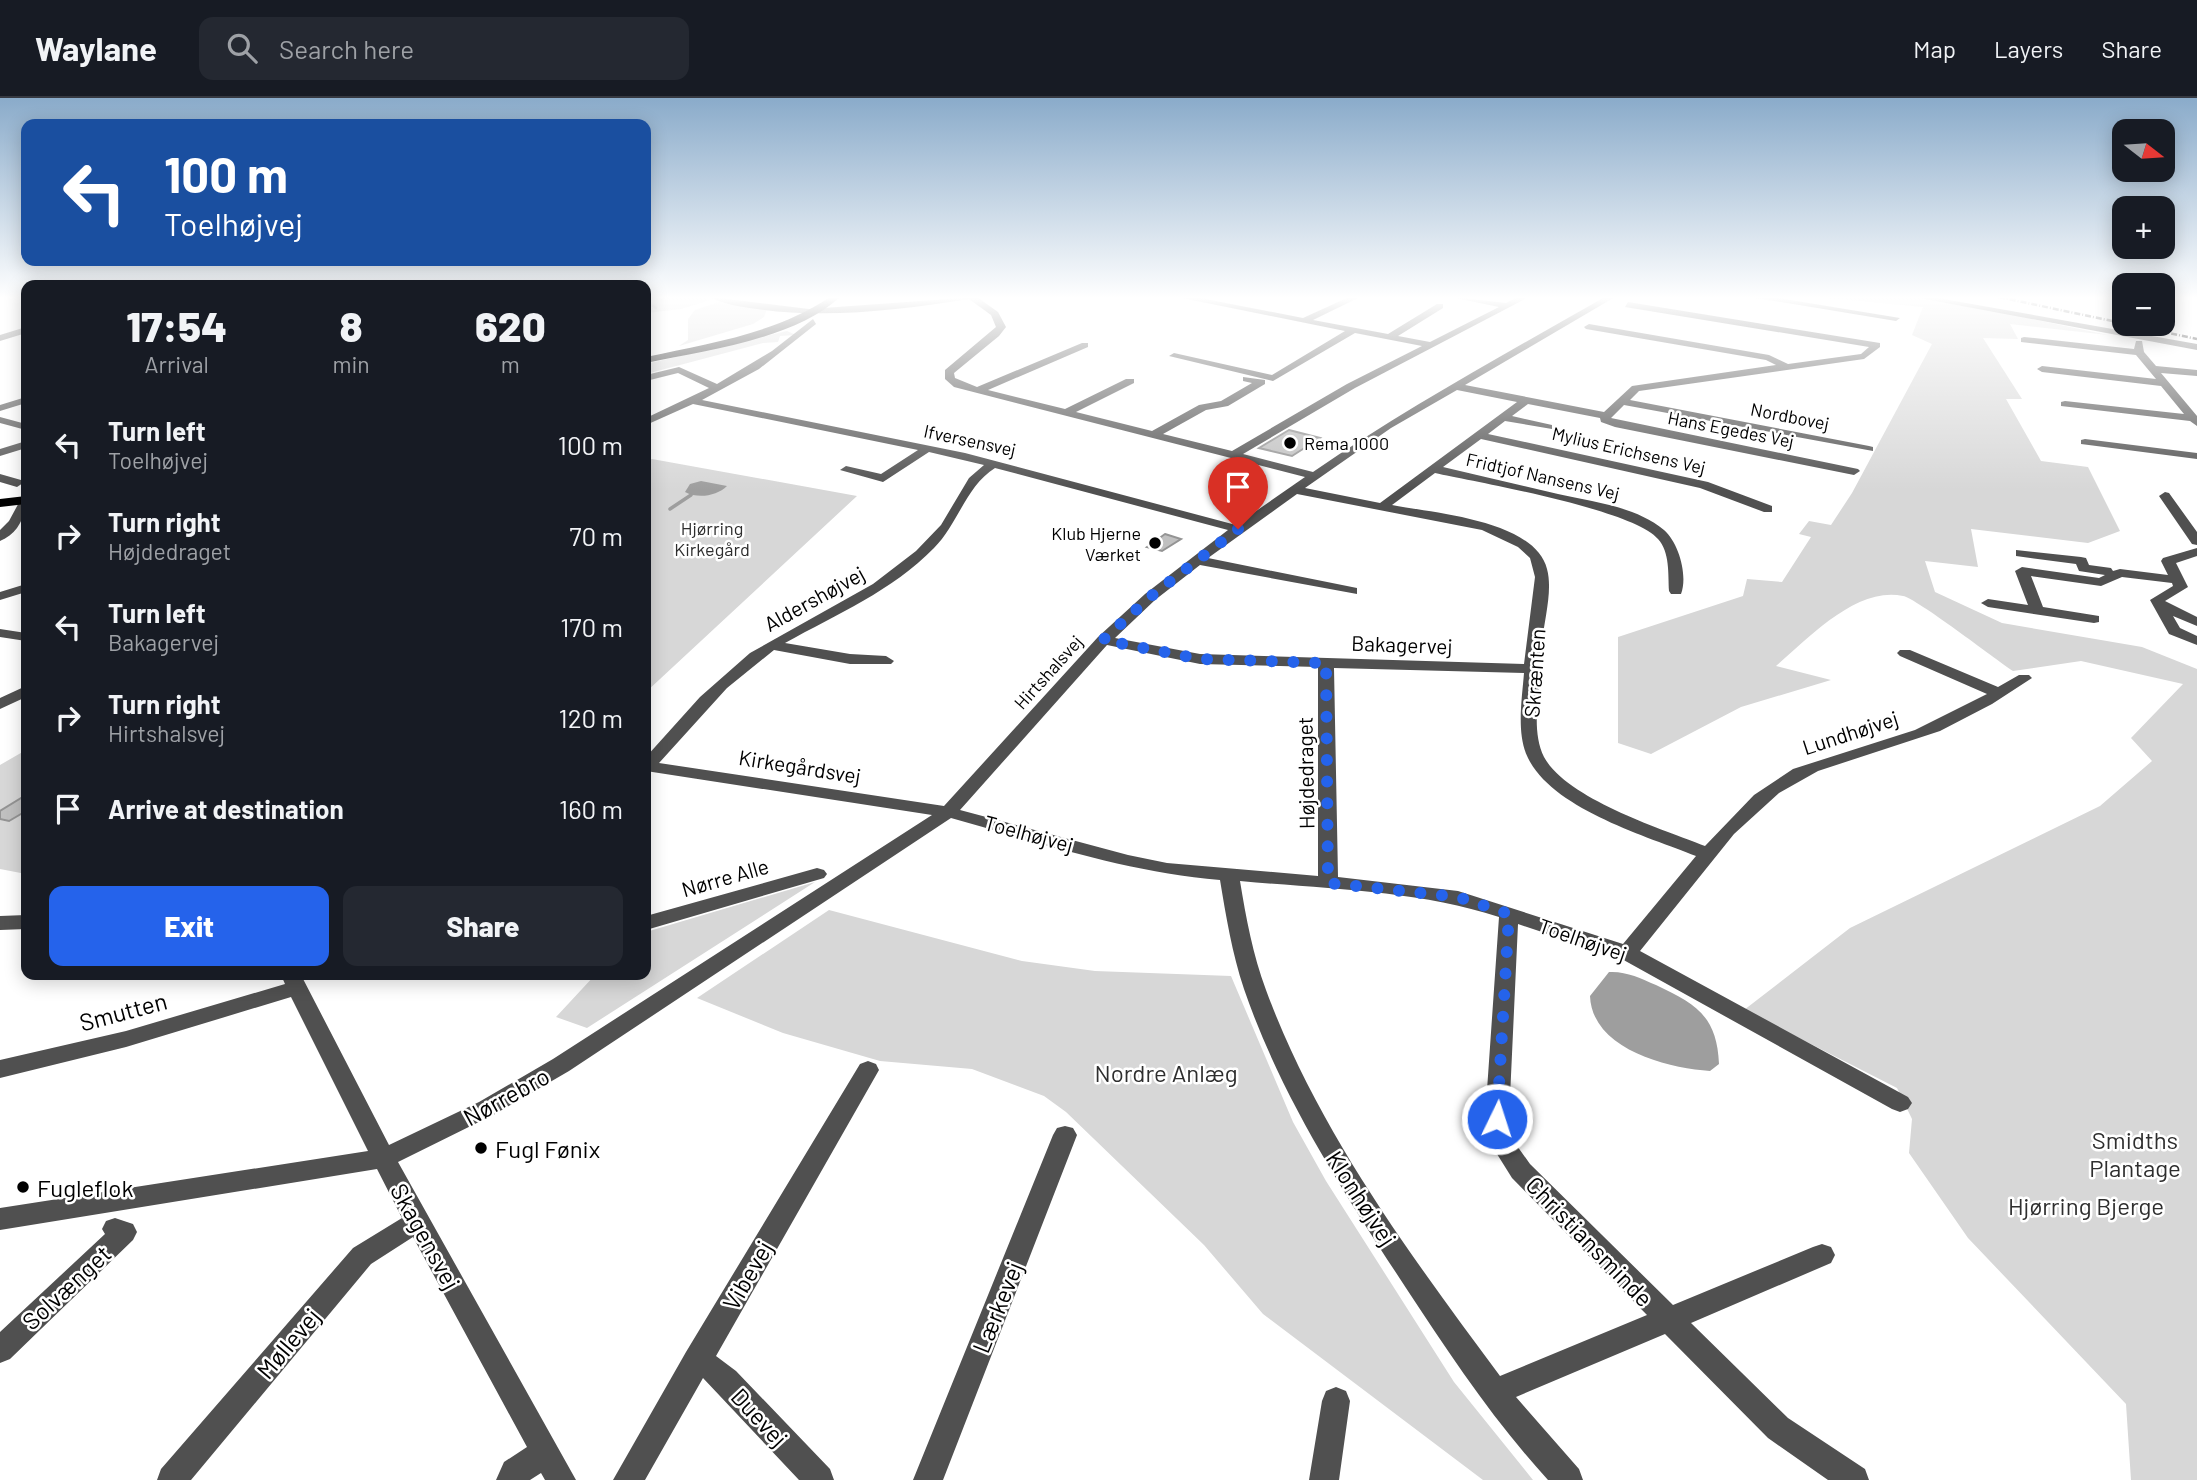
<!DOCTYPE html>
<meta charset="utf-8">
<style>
body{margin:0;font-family:Barlow,sans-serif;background:#242831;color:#f1f3f6;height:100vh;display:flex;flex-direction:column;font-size:26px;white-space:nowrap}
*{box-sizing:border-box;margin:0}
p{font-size:23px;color:#9ea1a6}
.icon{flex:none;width:38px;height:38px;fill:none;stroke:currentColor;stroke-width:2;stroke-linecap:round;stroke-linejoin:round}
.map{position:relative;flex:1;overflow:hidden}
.panel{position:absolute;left:21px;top:182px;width:630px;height:700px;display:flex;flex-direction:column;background:#171b24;border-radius:14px;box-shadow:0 4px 18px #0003}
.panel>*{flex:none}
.guide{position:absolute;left:21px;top:21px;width:630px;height:147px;border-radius:14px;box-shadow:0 4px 18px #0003;background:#1a4fa0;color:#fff;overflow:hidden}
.needle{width:46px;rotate:107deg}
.controls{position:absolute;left:2112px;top:21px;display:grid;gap:14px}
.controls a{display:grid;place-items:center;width:63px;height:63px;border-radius:14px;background:#171b24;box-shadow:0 4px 18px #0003;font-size:35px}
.pin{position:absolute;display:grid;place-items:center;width:60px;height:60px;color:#fff;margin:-72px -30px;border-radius:50% 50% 50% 0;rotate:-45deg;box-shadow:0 0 7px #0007}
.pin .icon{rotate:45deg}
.me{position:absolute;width:77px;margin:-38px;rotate:4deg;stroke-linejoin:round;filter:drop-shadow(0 0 5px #0008)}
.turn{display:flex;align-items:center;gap:24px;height:147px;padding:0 28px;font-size:32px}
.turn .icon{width:91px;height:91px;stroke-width:2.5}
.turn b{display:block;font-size:49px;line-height:60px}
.eta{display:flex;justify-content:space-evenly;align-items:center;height:119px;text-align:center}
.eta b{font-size:42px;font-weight:800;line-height:49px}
.button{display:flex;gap:14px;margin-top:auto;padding:14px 28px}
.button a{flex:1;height:80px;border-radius:14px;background:#2563eb;color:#fff;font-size:28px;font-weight:800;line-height:80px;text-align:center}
.button a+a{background:#242831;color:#f1f3f6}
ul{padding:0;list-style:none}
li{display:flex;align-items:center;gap:21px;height:91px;padding:0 28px}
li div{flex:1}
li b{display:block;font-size:26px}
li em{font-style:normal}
header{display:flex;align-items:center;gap:42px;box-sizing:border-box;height:98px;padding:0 35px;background:#171b24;border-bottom:2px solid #363941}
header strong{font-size:33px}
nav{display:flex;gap:38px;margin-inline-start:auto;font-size:24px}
.search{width:490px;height:63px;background:#242831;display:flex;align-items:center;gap:18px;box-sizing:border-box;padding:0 24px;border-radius:14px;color:#9ea1a6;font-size:26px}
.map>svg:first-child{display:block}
.green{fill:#d7d7d7}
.water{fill:#9e9e9e}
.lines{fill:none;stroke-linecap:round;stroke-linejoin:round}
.stream-far1{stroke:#9e9e9e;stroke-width:2.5}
.stream{stroke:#9e9e9e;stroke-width:3.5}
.building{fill:#c0c0c0;stroke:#949494;stroke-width:2}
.minor{fill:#505050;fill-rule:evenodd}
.major{fill:#000;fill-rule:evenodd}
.rail{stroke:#000;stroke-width:2.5;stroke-dasharray:6 2 1 2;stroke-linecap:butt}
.route{stroke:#2563eb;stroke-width:12;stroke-dasharray:0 21.6}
.poi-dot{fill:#000;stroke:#fff;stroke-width:2.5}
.labels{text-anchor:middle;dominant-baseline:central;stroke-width:5;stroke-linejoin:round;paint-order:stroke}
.far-street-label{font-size:18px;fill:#000;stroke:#fff}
.far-poi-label{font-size:18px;fill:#000;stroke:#fff;text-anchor:start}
.far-park-label{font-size:18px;fill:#2e2e2e;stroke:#fff}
.street-label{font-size:21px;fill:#000;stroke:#fff}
.near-street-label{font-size:24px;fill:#000;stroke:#fff}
.near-park-label{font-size:24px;fill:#2e2e2e;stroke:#fff}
.near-poi-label{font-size:24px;fill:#000;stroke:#fff;text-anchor:start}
</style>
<header>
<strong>Waylane</strong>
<div class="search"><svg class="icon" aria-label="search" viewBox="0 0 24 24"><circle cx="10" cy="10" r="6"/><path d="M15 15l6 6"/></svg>Search here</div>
<nav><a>Map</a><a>Layers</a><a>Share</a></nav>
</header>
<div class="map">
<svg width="2197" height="1382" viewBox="0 0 2197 1382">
<rect width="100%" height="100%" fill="#fff"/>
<path class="green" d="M646,199H700L710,202L681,211L647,215Z
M1817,199H1909L1984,211L2108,237L2010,226L2018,241L1983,240L2022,301H2006L2041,363L2088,369L2120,433L2088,445L1971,431L1978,469L1925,463L1935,494L2002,525L2142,549L2197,571V1382H2131L2126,1306L1968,1140L1909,1055L1912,1021L1897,990L1744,912L1850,830L2100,708L2152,663L2131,640L2183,586L2081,563L2013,573C1995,561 1916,500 1903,498C1856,488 1808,541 1776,568L1831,582L1741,609L1651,656L1618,645V539L1743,498L1747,481L1782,484L1811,439L1799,436L1809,423L1831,427L1852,395L1932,246L1912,237L1923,209Z
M719,204L767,211L764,219L753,226L679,248L688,242V221L695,212Z
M787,233L796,237L780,238L778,244L763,245L646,276V266Z
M652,361L857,398L646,594V363Z
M26,652V776L0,771V667Z
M815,784L587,930L556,919L595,877H646V834Z
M829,812L1022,863L1095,873L1231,878L1293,1024L1326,1083L1454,1284L1533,1382H1483L1263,1216L1204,1147L1066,1014L1044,998L972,971L880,963L783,935L697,900Z"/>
<path class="water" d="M701,383L727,388C717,398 698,401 685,394L690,386Z
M1609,874C1626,873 1640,880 1656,887C1696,906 1717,918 1719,966L1710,973C1667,970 1592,951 1590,898Z"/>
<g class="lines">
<path class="stream-far1" d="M646,203L656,210"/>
<path class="stream" d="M670,411L691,397"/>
</g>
<path class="building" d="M1289,332L1320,340L1292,358L1259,350Z
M1165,436L1181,441L1162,453L1147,449Z
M26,697V713L9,723L0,721V713Z"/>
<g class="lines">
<path class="minor" d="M710,199L809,211L977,199L998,214L1006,229L999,238L954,275L955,280L977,289L1082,245H1088V249L988,292L1065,311L1126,281H1134V285L1076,314L1152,333L1199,307L1221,303L1252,285L1243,283V279L1265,282V286L1228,308L1206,312L1163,336L1232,353L1347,286L1422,248L1355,235L1273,283L1169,258L1174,255L1272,277L1345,233L1177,199H1195L1303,220L1349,199H1360L1313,222L1388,236L1437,206H1443V210L1398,238L1430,244L1499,209L1451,199L1506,205L1518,199H1529L1355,290L1243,356L1313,374C1408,309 1505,256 1605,199H1615L1465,287L1604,314L1632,288L1776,267L1766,262L1586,231L1584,229L1589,226L1769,257L1788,266L1861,256L1869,249L1625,209L1628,204L1880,245V249L1864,261L1639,293L1630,302L1869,348L1873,349V353L1624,307L1611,320L1858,371L1860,373L1854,377L1615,329L1601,324L1600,320L1528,306L1512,318L1552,327V331L1505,323L1488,336L1708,384L1772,408V414H1764L1700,390L1481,341L1443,369C1481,378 1519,387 1558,396C1593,404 1635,408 1664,432C1679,445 1688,478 1681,496H1671L1669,493C1668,476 1670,454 1658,441C1632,411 1480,385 1435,375L1392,407C1433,415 1535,422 1547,471C1553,493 1544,522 1542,545C1541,553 1542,563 1541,571C1539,596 1531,633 1544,659C1567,701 1662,731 1705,748L1754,697L1793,671L1915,632L1987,596L1900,558L1897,555L1900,552H1910L1998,589L2019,577H2029L2032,580L1992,606L1940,633L1818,673L1779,695L1734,736L1640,853L1908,999L1912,1005L1908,1011L1900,1014L1892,1011L1620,860L1518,826L1509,1021L1515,1045L1530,1066L1673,1207L1813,1149L1822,1146L1831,1149L1835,1157L1831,1165L1691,1225L1788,1320L1865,1371L1869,1382H1828L1768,1340L1665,1236L1516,1299L1579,1371L1583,1382H1548C1494,1323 1450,1257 1406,1190C1344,1095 1281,999 1244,891C1232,855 1226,818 1220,782C1128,774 1040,745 951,720L569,973L495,1016L398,1064L576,1382H545L541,1375L530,1382H496L504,1364L527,1349L413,1139L371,1166L191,1382H157L161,1371L353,1150L402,1120L377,1071L0,1132V1110L368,1053L291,899L126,949L0,980V962L126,933L285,886L281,877H301L389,1047L479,1004L553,961L932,717L646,673V659L700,599L750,555L873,486L916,453L941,427L969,380L984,367L929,354L883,384L840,372L846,368L881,376L918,352L693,306L646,327V320L709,290L678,275L646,283V277L679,269L717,286L772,253L813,221L816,226L759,271L702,302L965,355L1236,427L1305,379L954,289L945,281V272L996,229L991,217L969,201C899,212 827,221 757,211C742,209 722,206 710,199ZM1457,292L1517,304L1380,405L1305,390L1391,330ZM995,370L1228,432L1145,496L1098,539L944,708L659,665L727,590L774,552L850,566H891L894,563L886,558L850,556L785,545C837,516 892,493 934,450C958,426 966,388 995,370ZM1297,396L1482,432L1518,449L1530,460L1535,479L1524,566L1200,556L1115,540L1155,502L1200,467L1357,496V490L1352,489L1208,460ZM1107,547L1200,566L1318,569V778L1167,765L1128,757L960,712ZM1334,570L1524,575C1522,601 1516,636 1528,660C1553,711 1646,738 1696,758L1623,846L1458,793L1338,779ZM1240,783C1327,791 1416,792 1499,819L1485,1021L1492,1048L1512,1080L1647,1217L1500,1278C1411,1158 1318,1033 1266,892C1253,857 1246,820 1240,783Z
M1750,199H1772L1900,220L1896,223Z
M1914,199H1932L2197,246V252Z
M26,229V235L0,243V237Z
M2024,239L2134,251L2136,243H2142L2144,254L2156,268L2197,272V278L2161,275L2197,318V328L2190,323L2061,308V304L2065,303L2184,316L2161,288L2042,274L2037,271L2042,268L2156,281L2136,257L2021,244V240Z
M26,299V305L0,313V307Z
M0,319L26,326V332L0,325Z
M2085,341L2197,355V361L2081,346V342Z
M26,343V350L0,358V351Z
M0,376L21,382L23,385L17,389L0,384Z
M2165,394L2169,395L2197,434V447L2192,446L2159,398Z
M26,398C27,417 18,436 0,443V432L9,423L22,399Z
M2197,450V458L2176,465L2188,489L2165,503L2197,519V528L2173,518L2180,530L2197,538V547L2169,536L2150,502L2173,488L2172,485L2122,479L2101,488L2031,478L2043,509L2099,518V524L2094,525L1988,509L1981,505L1988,501L2028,507L2015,473L2022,469L2099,480L2105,477L2079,473L2076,466L2016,458V452L2081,459L2086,460L2089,467L2111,470L2113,473L2120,471L2168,477L2161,463L2163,460Z
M26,486V494L0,502V494Z
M0,531L26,535V543L0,539Z
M26,588V599L0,611V600Z
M817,770L824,772L827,776L824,780L646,832V818Z
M26,817V831L0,832V818Z
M868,963L876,966L879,972L716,1258L736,1273L830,1371L834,1382H799L703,1280L645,1382H613L686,1254L860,966Z
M1065,1028L1073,1030L1077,1037L943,1382H913L1053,1037L1057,1030Z
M115,1120L133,1126L137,1134L133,1142L10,1261L0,1265V1234L105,1136L102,1131L106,1123Z
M1336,1289L1346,1293L1350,1303L1339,1382H1309L1322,1303L1326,1293Z"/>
<path class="major" d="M830,199H840C795,241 705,253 646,265V259C709,245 775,236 830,199Z
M26,398V406L0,409V401Z"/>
<path class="rail" d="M1999,199L2197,241"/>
</g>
<linearGradient id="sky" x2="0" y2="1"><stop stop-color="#8aabca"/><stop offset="0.51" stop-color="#fff"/><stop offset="1" stop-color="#fff" stop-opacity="0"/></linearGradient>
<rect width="2197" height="392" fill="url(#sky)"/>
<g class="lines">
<path class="route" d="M1238,431L1150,499L1103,542L1200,561L1326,565L1328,785L1458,799L1509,816L1497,1021"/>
</g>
<g class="poi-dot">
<circle cx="1290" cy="345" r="7"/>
<circle cx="1155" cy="445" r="7"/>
<circle cx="481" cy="1050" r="7"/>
<circle cx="23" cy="1089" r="7"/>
</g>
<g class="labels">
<g class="far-street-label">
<text transform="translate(1790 318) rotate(11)">Nordbovej</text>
<text transform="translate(1731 331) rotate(11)">Hans Egedes Vej</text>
<text transform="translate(970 342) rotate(12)">Ifversensvej</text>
<text transform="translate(1629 352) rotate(13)">Mylius Erichsens Vej</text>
<text transform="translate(1543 378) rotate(13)">Fridtjof Nansens Vej</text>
<text transform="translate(1048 574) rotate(-48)">Hirtshalsvej</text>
</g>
<g class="far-poi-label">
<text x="1304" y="345">Rema 1000</text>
<text x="1141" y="435" text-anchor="end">Klub Hjerne<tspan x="1141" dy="21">Værket</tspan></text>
</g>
<g class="far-park-label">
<text x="712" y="430">Hjørring<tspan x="712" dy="21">Kirkegård</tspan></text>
</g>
<g class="street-label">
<text transform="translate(814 500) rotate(-29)">Aldershøjvej</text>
<text transform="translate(1402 546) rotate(2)">Bakagervej</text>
<text transform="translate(1534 575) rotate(-86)">Skrænten</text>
<text transform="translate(1850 634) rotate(-18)">Lundhøjvej</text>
<text transform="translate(800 668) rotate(9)">Kirkegårdsvej</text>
<text transform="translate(1305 675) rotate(-91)">Højdedraget</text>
<text transform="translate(1029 735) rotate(15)">Toelhøjvej</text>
<text transform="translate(725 779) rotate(-16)">Nørre Alle</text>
<text transform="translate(1583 841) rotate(19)">Toelhøjvej</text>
</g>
<g class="near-street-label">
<text transform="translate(123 913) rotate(-15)">Smutten</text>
<text transform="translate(506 998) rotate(-29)">Nørrebro</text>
<text transform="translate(1362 1100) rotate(57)">Klonhøjvej</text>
<text transform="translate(426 1138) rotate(61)">Skagensvej</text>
<text transform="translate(1590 1143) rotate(46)">Christiansminde</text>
<text transform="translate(747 1177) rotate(-60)">Vibevej</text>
<text transform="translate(66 1189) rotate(-43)">Solvænget</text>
<text transform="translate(997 1209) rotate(-68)">Lærkevej</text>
<text transform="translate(288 1245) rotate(-50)">Møllevej</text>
<text transform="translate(760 1319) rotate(47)">Duevej</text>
</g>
<g class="near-park-label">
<text x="1166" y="974">Nordre Anlæg</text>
<text x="2135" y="1041">Smidths<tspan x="2135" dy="28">Plantage</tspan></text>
<text x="2086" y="1107">Hjørring Bjerge</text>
</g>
<g class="near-poi-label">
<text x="495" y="1050">Fugl Fønix</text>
<text x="37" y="1089">Fugleflok</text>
</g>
</g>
</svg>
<div class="controls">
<a><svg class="needle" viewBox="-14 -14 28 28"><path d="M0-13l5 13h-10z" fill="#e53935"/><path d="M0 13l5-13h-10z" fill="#9ea1a6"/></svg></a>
<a>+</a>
<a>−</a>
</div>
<div class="pin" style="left:1238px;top:431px;background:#d93025"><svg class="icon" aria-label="arrive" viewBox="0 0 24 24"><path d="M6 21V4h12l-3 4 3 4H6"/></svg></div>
<svg class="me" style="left:1497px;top:1021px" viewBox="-20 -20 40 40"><circle r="17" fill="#2563eb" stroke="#fff" stroke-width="3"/><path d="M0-11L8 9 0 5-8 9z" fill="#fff"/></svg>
<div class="guide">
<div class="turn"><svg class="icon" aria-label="left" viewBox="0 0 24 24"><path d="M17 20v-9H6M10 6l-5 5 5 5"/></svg><div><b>100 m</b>Toelhøjvej</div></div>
</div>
<section class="panel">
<div class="eta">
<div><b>17:54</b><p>Arrival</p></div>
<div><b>8</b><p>min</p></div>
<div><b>620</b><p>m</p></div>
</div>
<ul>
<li><svg class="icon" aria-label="left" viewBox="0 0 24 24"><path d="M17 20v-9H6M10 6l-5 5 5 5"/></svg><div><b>Turn left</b><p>Toelhøjvej</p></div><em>100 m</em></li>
<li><svg class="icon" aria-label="right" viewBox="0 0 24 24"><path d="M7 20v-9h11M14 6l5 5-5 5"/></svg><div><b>Turn right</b><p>Højdedraget</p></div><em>70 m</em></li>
<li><svg class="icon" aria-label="left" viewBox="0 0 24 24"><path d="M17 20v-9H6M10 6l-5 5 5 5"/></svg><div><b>Turn left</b><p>Bakagervej</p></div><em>170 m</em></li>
<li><svg class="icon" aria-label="right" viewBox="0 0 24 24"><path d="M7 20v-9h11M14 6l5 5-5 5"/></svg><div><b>Turn right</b><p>Hirtshalsvej</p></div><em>120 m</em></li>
<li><svg class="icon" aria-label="arrive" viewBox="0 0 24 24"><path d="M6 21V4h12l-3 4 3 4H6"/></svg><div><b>Arrive at destination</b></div><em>160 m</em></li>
</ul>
<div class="button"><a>Exit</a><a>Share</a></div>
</section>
</div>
